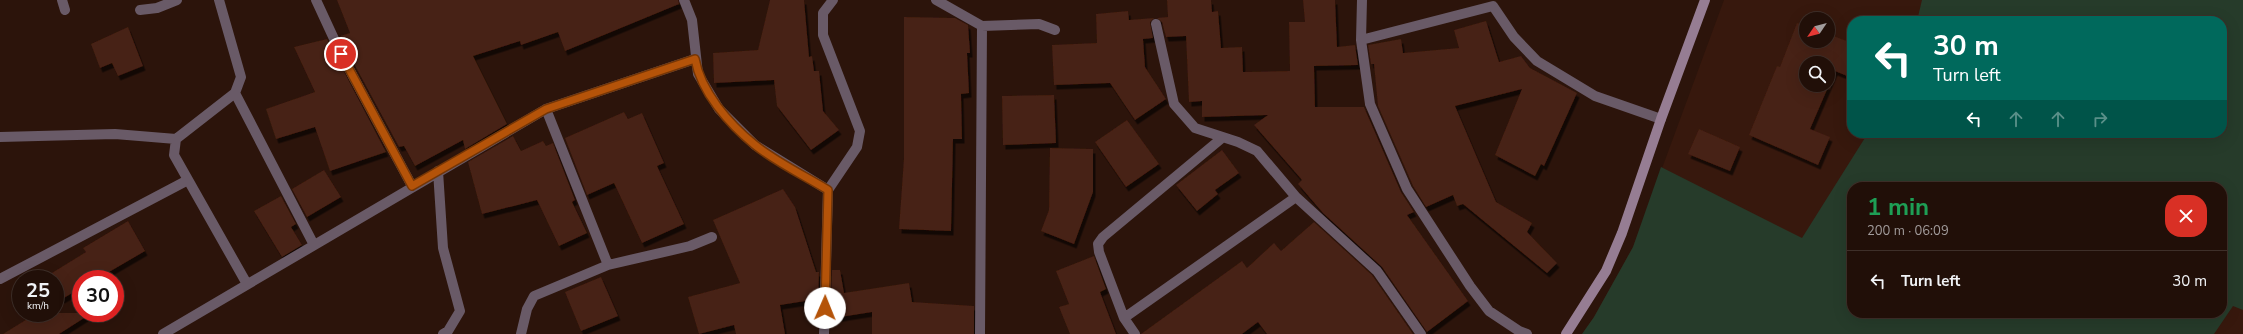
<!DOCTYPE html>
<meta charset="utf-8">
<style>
body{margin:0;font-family:"Nunito Sans",sans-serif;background:#2d1d16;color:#f1f3f6;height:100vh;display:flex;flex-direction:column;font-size:15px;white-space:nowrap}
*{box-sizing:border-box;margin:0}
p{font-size:13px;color:#a29c9c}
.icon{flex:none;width:22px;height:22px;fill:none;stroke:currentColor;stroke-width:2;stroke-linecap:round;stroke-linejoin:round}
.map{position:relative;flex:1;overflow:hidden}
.side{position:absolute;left:1847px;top:182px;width:380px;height:136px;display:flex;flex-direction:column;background:#210f08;border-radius:16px;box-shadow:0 4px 16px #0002,0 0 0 1px #3e2f29}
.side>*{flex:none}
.banner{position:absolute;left:1847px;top:16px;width:380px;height:122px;border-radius:16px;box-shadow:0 4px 16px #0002,0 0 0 1px #3e2f29;background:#00695c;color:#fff;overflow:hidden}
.needle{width:26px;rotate:235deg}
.tools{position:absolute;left:1799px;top:12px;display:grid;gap:8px}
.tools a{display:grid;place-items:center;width:36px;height:36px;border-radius:50%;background:#210f08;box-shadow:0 4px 16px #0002,0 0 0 1px #3e2f29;font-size:20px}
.speed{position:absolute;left:12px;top:270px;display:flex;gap:8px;font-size:20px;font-weight:700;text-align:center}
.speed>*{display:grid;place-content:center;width:52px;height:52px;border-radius:50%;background:#210f08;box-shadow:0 4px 16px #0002,0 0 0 1px #3e2f29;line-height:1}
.speed small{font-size:10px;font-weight:400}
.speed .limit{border:6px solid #d22;background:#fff;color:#111}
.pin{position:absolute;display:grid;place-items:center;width:34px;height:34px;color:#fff;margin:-17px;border:2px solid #fff;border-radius:50%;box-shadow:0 1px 4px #0007}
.me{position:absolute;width:44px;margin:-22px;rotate:1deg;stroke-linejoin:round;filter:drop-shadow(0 0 3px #0008)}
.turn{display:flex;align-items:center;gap:14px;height:84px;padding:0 20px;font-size:18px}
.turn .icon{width:52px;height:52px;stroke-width:2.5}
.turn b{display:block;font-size:28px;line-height:34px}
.lanes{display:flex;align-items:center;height:38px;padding:0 20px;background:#0003;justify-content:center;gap:20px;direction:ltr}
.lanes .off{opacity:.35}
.round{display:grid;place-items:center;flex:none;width:42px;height:42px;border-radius:16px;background:#2d1d16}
.summary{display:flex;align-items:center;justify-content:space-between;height:68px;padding:0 20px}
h1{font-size:24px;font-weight:700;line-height:30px;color:#1e9e55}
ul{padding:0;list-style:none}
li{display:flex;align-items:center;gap:12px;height:60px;padding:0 20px;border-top:1px solid #3e2f29}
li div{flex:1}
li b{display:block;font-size:15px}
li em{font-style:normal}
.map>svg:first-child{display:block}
.built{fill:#37180d;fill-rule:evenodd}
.green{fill:#263b2a;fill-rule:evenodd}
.building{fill:#472013;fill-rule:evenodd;filter:url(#shadow)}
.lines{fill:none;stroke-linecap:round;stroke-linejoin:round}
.street{stroke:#695a67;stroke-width:10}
.secondary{stroke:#967d93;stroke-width:10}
.route-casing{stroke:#753606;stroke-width:10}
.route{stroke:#b45309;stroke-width:7}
</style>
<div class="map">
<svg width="2243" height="334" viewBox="0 0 2243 334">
<defs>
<filter id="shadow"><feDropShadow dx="2.5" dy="4.5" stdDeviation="0" flood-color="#0009"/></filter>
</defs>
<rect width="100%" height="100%" fill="#2c140b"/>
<path class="built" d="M1724,0H2243V334H1582L1594,317L1633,247ZM1806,19H1828V41H1806ZM1852,21H2222V133H1852ZM1806,63H1828V85H1806ZM1852,187H2222V313H1852Z"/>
<path class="green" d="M1922,0H2243V310L2233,306L2214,334H1582L1594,317L1633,247L1661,167L1802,238L1868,133H2222V21H1917ZM1852,187H2222V313H1852Z"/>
<path class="building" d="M337,0H678L679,4L565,51L558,32L521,45L520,41L473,56L507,124L465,149L463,140L415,166L404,146L399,147L347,51L340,36L350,33Z
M770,0H804L809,57L812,56L814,71H819L823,111L839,130L811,150L777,106L774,80L714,83L713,53L758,50Z
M1167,0H1211L1212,12L1218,11L1221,48L1242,47L1243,72L1290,71L1289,22H1305L1303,0H1335L1337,47L1355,45L1358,65L1314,66L1315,107H1364L1401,192L1414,212L1407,215L1468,301L1427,332L1382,267L1323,213L1298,184L1302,180L1254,125L1268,115L1202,117V101L1189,102L1186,36L1166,37L1162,22L1157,18L1168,17Z
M1128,11L1129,20L1154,18L1150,22L1153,38L1143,39L1145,67L1166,99L1135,120L1110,83L1054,85L1052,45L1097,43L1096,14Z
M904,17L955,18L968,25L970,53H967L969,93L961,94L962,139H953L951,231L899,229L904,158Z
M1486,21L1499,62L1521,56L1530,68L1577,93L1544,166L1541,164L1535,176L1495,155L1522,89L1455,106L1496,202L1532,223L1527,232L1557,263L1547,273L1463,204L1457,206L1453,195L1426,207L1413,186L1378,106L1374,64H1371L1368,45L1401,39L1403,53L1459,48L1454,30Z
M1797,23L1806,26V41H1828V34L1852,43V78L1835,71L1810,129L1830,137L1818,165L1749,135L1777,66L1780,67ZM1806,63H1828V85H1806Z
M128,27L143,66L118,76L112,63L100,68L91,44Z
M327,39L386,152L330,171L315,127L276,139L266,109L315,92L294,47Z
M1054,95L1056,143L1003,145L1002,96Z
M624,112L628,119L642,113L664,163L657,166L684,224L642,243L614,183L587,195L565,138Z
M1127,120L1159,164L1126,187L1095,142Z
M1699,129L1740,147L1730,171L1688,154Z
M513,136L521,151L543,141L546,146L553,143L575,200L572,202L587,233L559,246L537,200L482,214L468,162Z
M1050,148L1093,149V192L1074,244L1041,231L1049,210Z
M1222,150L1239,173L1215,190L1218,194L1197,211L1176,185Z
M324,170L341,197L307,217L292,189Z
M783,189L795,207L816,272H819L818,299L780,305L785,334H736L734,325L699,334L688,297L740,283L713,220Z
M281,196L296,224L291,227L302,245L282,257L254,211Z
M128,221L145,251L97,279H81V288L62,299L55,288V279H49L47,276L86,252L83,248Z
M1314,222L1372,275L1413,334H1267L1258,322L1242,334H1141L1242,261L1247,268L1274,243L1281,251Z
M1094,256L1106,289L1100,292L1116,334H1070L1059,307L1069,304L1056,271Z
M832,270H840L844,293L909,283L912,302L974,306V334H872V312L834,318L831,309Z
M601,277L618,316L581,331L565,292Z
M37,313H92L59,334H3Z"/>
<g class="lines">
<path class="street" d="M62,0L65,10
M219,0L241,77L235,93L176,139L174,155L247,284
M316,0L341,54L412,186
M684,0L692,20L698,74L719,109L755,145L828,190
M936,0L982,26L1039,24L1055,30
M1362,0L1361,40L1493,6L1514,37L1537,61L1595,96L1661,119
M140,10L157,8L177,0
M1156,24L1174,104L1195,128L1238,142L1257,151L1296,197L1377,271L1421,334
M1361,40L1370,104L1407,189L1470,286L1489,311L1519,331L1527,334
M235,93L314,245
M0,137L115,134L176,139
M438,171L443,248L460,311L448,331L443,334
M608,265L690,246L712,237
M0,279L188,180
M1124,318L1296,197
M163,334L546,109L695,59
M521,334L527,309L534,296L608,265L546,109
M824,334L828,190L857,147L860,131L823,35V13L833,0
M980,334L982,26
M1135,334L1124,318L1099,252L1098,244L1103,237L1222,138"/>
<path class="secondary" d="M1566,334L1606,271L1622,233L1661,119L1705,0"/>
</g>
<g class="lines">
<g class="route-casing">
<path id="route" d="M341,54L412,186L546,109L695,59C701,92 729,124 755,145C776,162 805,176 828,190L825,308"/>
</g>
<use href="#route" class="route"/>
</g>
</svg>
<div class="tools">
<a><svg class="needle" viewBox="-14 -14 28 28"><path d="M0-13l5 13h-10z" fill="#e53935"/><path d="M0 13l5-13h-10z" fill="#a29c9c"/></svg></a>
<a><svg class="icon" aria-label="search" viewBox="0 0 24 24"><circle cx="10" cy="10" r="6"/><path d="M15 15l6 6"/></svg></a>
</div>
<div class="speed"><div>25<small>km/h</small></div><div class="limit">30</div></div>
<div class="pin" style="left:341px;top:54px;background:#d93025"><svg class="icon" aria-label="arrive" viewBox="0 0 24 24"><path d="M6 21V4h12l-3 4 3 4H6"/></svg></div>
<svg class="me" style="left:825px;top:308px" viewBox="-20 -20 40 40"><circle r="19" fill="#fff"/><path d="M0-13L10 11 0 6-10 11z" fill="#b45309"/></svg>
<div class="banner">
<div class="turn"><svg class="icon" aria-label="left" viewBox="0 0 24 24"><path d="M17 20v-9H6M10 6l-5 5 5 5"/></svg><div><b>30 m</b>Turn left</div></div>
<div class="lanes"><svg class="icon" aria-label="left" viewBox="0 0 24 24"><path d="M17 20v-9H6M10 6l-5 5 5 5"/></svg><svg class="icon off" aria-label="ahead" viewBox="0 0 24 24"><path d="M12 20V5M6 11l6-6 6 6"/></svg><svg class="icon off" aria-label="ahead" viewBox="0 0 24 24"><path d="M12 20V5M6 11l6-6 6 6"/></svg><svg class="icon off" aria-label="right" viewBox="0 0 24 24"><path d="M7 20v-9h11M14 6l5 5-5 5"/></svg></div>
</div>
<section class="side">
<div class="summary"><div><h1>1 min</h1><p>200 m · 06:09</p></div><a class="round" style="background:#d93025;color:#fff"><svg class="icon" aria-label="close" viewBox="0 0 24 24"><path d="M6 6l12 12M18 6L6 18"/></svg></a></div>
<ul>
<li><svg class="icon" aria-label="left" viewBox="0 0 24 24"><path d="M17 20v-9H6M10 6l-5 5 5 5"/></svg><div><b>Turn left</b></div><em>30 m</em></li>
</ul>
</section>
</div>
